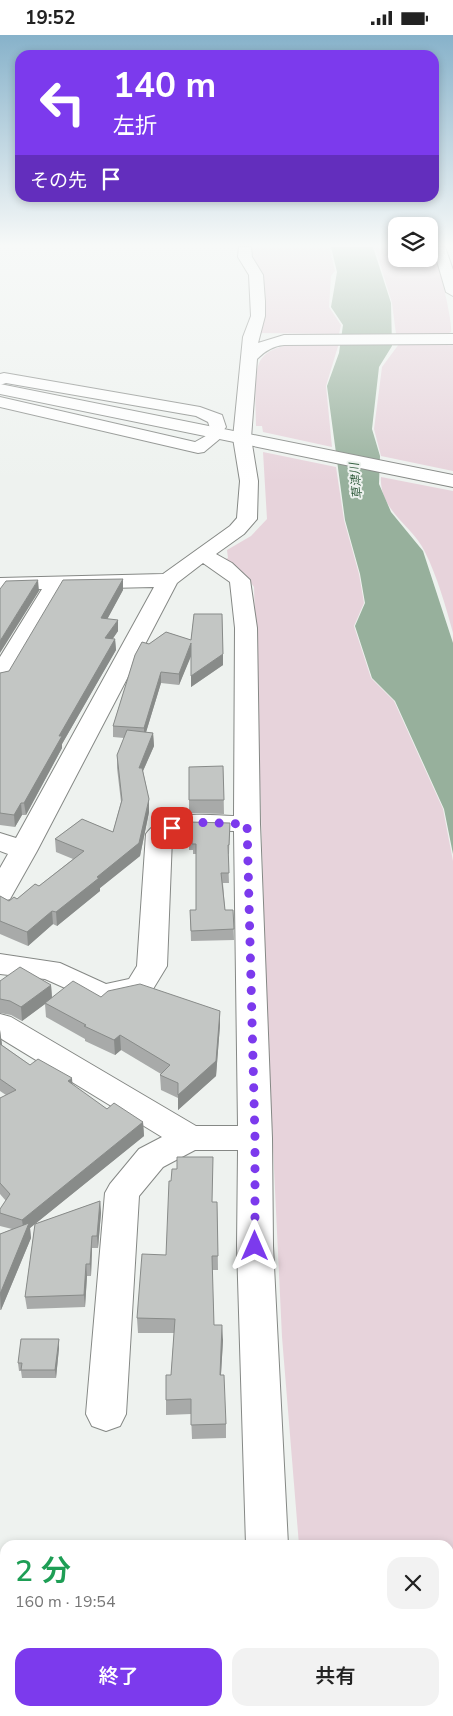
<!DOCTYPE html>
<html lang="ja">
<meta charset="utf-8">
<style>
body{margin:0;font-family:"Nunito Sans","Noto Sans JP",sans-serif;background:#f2f2f2;color:#222;height:100vh;display:flex;flex-direction:column;font-size:19px;white-space:nowrap}
*{box-sizing:border-box;margin:0}
p{font-size:16px;color:#767676}
.icon{flex:none;width:28px;height:28px;fill:none;stroke:currentColor;stroke-width:2;stroke-linecap:round;stroke-linejoin:round}
.map{position:relative;flex:1;overflow:hidden}
.sheet{position:absolute;left:0px;top:1505px;width:454px;height:176px;display:flex;flex-direction:column;background:#fff;border-radius:15px 15px 0 0;box-shadow:0 2px 8px #0003}
.sheet>*{flex:none}
.guide{position:absolute;left:15px;top:15px;width:424px;height:152px;border-radius:15px;box-shadow:0 2px 8px #0003;background:#7c3aed;color:#fff;overflow:hidden}
.tools{position:absolute;left:388px;top:182px;display:grid;gap:10px}
.tools a{display:grid;place-items:center;width:50px;height:50px;border-radius:10px;background:#fff;box-shadow:0 2px 8px #0003;font-size:25px}
.pin{position:absolute;display:grid;place-items:center;width:42px;height:42px;color:#fff;margin:-21px;border-radius:10px;box-shadow:0 2px 8px #0006}
.me{position:absolute;width:55px;margin:-28px;rotate:0deg;stroke-linejoin:round;filter:drop-shadow(0 0 4px #0008)}
.turn{display:flex;align-items:center;gap:18px;height:105px;padding:0 15px;font-size:22px}
.turn .icon{width:65px;height:65px;stroke-width:2.5}
.turn b{display:block;font-size:35px;line-height:42px}
.then{display:flex;align-items:center;height:48px;padding:0 15px;background:#0003;gap:10px;font-size:19px}
.round{display:grid;place-items:center;flex:none;width:52px;height:52px;border-radius:15px;background:#f2f2f2}
.headline{display:flex;align-items:center;justify-content:space-between;height:85px;padding:0 15px}
h1{font-size:30px;font-weight:600;line-height:38px;color:#1e9e55}
.primary-button{display:flex;gap:10px;margin-top:auto;padding:10px 15px}
.primary-button a{flex:1;height:58px;border-radius:15px;background:#7c3aed;color:#fff;font-size:20px;font-weight:600;line-height:58px;text-align:center}
.primary-button a+a{background:#f2f2f2;color:#222}
.status{display:flex;justify-content:space-between;align-items:center;height:35px;padding:0 25px;background:#fff;direction:ltr}
.status svg{height:14px;fill:currentColor}
.map>svg:first-child{display:block}
.green{fill:#e7d3db}
.water{fill:#97b09c}
.lines{fill:none;stroke-linecap:round;stroke-linejoin:round}
.minor-casing{stroke:#858885;stroke-width:2}
.tertiary-casing{stroke:#858885;stroke-width:2}
.minor{fill:#fff;fill-rule:evenodd}
.tertiary{fill:#fff;fill-rule:evenodd}
.wall{fill:#a8aaa9}
.shaded-wall{fill:#888b89}
.building{fill:#c3c6c4;stroke:#888b89}
.route{stroke:#7c3aed;stroke-width:9;stroke-dasharray:0 16.2}
.labels{text-anchor:middle;dominant-baseline:central;stroke-width:4;stroke-linejoin:round;paint-order:stroke}
.far-water-label{font-size:12px;font-style:italic;fill:#325d3e;stroke:#eef2ef}
</style>
<div class="status"><b>19:52</b><svg viewBox="0 0 49 12"><path d="M0 12V9h3v3zM5 12V6h3v6zM10 12V3h3v9zM15 12V0h3v12zM26 1h20v11H26zM47 4h2v5h-2z"/></svg></div>
<div class="map">
<svg width="453" height="1681" viewBox="0 0 453 1681">
<rect width="100%" height="100%" fill="#eef2ef"/>
<path class="green" d="M250,212H329L335,236L331,241L329,272L341,290L339,299L259,298C265,281 269,257 261,240C257,231 250,223 250,212Z
M375,212H396V224H429V212H433C438,227 453,286 451,297L445,300L396,299L392,268Z
M339,308L326,351L332,412L263,397L262,391H256C256,374 253,340 260,326C272,304 317,309 339,308Z
M399,309L453,310V436L381,421L374,394L382,332Z
M263,417L336,432L344,485L359,539L364,568L354,591L371,643L394,666L443,774L453,826V1681H304V1676H449V1510H299L282,1302L268,1007L254,552L244,538L224,525L228,523L227,515L251,501L267,484Z
M381,442L453,456V598C446,572 437,541 425,517C413,491 379,476 381,442Z"/>
<path class="water" d="M331,212H373L391,268L392,311L379,332L372,394L380,421L379,449L391,477L423,516L453,608V819L444,774L395,666L372,643L355,591L365,568L360,539L345,485L327,351L339,318L343,290L331,272L337,237Z"/>
<g class="lines">
<g class="minor-casing">
<path id="minor" d="M239,212H251L252,222L263,240L265,266V281L258,308L284,300L453,299V309L284,310C273,311 265,316 257,324L251,403L258,446L257,484L244,499L216,519L232,528L250,545L257,593L260,789L272,1103L273,1211L288,1510H246L237,1211L238,1115H195L163,1132L139,1161L126,1379L120,1391L106,1396L92,1391L86,1379L105,1158L110,1149L139,1114L162,1102L0,1003V979L11,982L196,1091H238L234,796L188,795L172,803L167,931L150,959L103,970L45,944L0,939V919L60,928L106,949L129,944L137,931L146,799C163,774 207,780 234,781L235,593L230,547L203,528L177,548L37,816L10,864L0,867V833L8,819L0,816V798L16,803L154,552L63,554L11,641L8,646L0,648V622L42,554L0,555V543L163,539L230,491L237,483L240,446L233,403L243,302L251,281L249,240L238,222Z
M433,212H445L453,235V261L446,257Z
M4,338L200,372L222,380L226,392L223,396H211L208,387L196,381L6,348L0,350V339Z
M0,362L195,407L213,397L219,398L222,402L204,417L198,418L0,372Z
M255,1676H301V1681H255Z"/>
</g>
<g class="tertiary-casing">
<path id="tertiary" d="M0,349L453,440V452L0,359Z"/>
</g>
<use href="#minor" class="minor"/>
<use href="#tertiary" class="tertiary"/>
</g>
<path class="wall" d="M123,544V555L107,584L118,596L112,604H115L116,615L62,709V713L26,780H22L15,792L0,790V638L9,636Z
M194,579H222L223,630L191,652V620L179,650L161,648L146,697L153,698L154,711L143,736L149,764V777L140,821L100,853V856L57,891L53,889L28,911L0,899V861L9,866L14,862L17,864L35,849L39,851L73,824L56,817L55,804L82,784L113,797L121,767L117,733V720L124,703L113,702V691L135,620L142,607L149,609L166,597L191,605Z
M223,731L224,779L189,778V765Z
M189,787L230,788L229,819H228L229,848H223L225,875H233L234,905L191,906L190,875H196V819H193V815H189Z
M0,946L51,950L52,962H101L220,976V990L216,1041L178,1075V1063L161,1055L160,1040L161,1039L121,1015L115,1020L85,1006V1004L46,982L45,969L22,986L11,980L0,978Z
M0,995L2,1010L30,1030L72,1050L107,1074L143,1087L144,1101L35,1189L100,1166L101,1178L98,1213H92L91,1241H87L85,1272L27,1274L25,1262L35,1189L30,1193L31,1203L1,1275H0V1199L12,1194L0,1191V1174L6,1166L0,1159V1063L6,1060L0,1056Z
M213,1167H217L218,1235H212L214,1290L223,1305L221,1340L226,1389V1403L192,1404L191,1379L166,1380V1365L171,1340L174,1298H138L137,1283L166,1220Z
M59,1304V1313L56,1343H22L21,1336H19L18,1328Z
M0,1528L5,1531V1639L0,1635Z"/>
<path class="shaded-wall" d="M123,544V555L102,594L101,583Z
M38,545L39,556L0,618V606Z
M118,585V596L106,614L105,603Z
M115,604L116,615L62,709V713L26,780L24,768L59,701Z
M191,608L192,619L179,650V639Z
M223,619V630L191,652V641Z
M161,637V648L144,704V693Z
M153,698L154,711L139,745V733Z
M149,764V777L140,821L100,853V856L57,891L56,877Z
M21,768L22,780L15,792L14,780Z
M52,876L53,889L28,911L27,897Z
M51,950L52,964L45,968V969L22,986L21,972Z
M220,976V990L216,1041L178,1075V1060Z
M0,995L2,1010L0,1011Z
M120,1000L121,1015L115,1020L114,1005Z
M72,1043L73,1056L68,1046Z
M143,1087L144,1101L30,1193L31,1203L1,1275L0,1259L24,1198L22,1185Z
M100,1166L101,1178L98,1213L97,1201Z
M92,1201V1213L91,1241L90,1229Z
M86,1229L87,1241L85,1272L84,1260Z
M222,1290L223,1305L220,1355V1340Z
M59,1304V1313L56,1343L55,1335Z
M174,1676H175V1681H170Z"/>
<path class="building" d="M123,544L101,583L118,585L105,603L115,604L59,701H62L24,768H21L14,780L0,778V638L9,636L63,545Z
M38,545L0,606V554L6,546Z
M194,579H222L223,619L191,641V608L179,639L161,637L144,693L113,691L135,620L142,607L149,609L166,597L191,605Z
M127,695L153,698L139,733H142L149,764L139,808L97,842L99,843L56,877L52,876L27,897L0,886V861L9,866L14,862L17,864L35,849L39,851L84,816L55,804L82,784L113,797L122,765L117,720Z
M223,731L224,765H189V732Z
M189,787L230,788L229,810H228L229,838H221L225,875H233L234,894L191,896L190,875H196V809H192V805H188Z
M20,932L51,950L21,972L10,966L0,964V946Z
M73,946L101,962L108,956L140,949L220,976L216,1026L178,1060V1048L160,1040L170,1030L120,1000L114,1005L84,991L86,990L45,968Z
M0,1009L30,1030L38,1024L72,1043L68,1046L107,1074L114,1068L143,1087L22,1185L0,1178V1174L10,1159L0,1148V1063L16,1055L0,1044Z
M177,1122H213L212,1167H217L218,1221H212L214,1290H222L220,1340H224L226,1389L191,1390V1364L166,1365V1340H171L175,1284L137,1283L142,1219L166,1220L169,1146H171L172,1134H177Z
M100,1166L97,1201H92L90,1229H86L84,1260L25,1262L35,1189Z
M29,1188L0,1259V1199Z
M21,1304H59L55,1335H21L22,1328H18Z
M0,1528L5,1531V1626L0,1622Z
M20,1676H174L170,1681H20L18,1679Z"/>
<linearGradient id="sky" x2="0" y2="1"><stop stop-color="#87b2ca"/><stop offset="0.47" stop-color="#f7f9f8"/><stop offset="1" stop-color="#f7f9f8" stop-opacity="0"/></linearGradient>
<rect width="453" height="447" fill="url(#sky)"/>
<g class="lines">
<path class="route" d="M172,793L184,787L247,789L255,1103V1211"/>
</g>
<g class="labels">
<g class="far-water-label">
<text transform="translate(356 446) rotate(-96)">草津川</text>
</g>
</g>
</svg>
<div class="tools">
<a><svg class="icon" aria-label="layers" viewBox="0 0 24 24"><path d="M12 4l9 5-9 5-9-5zM3 14l9 5 9-5"/></svg></a>
</div>
<div class="pin" style="left:172px;top:793px;background:#d93025"><svg class="icon" aria-label="arrive" viewBox="0 0 24 24"><path d="M6 21V4h12l-3 4 3 4H6"/></svg></div>
<svg class="me" style="left:255px;top:1211px" viewBox="-20 -20 40 40"><path d="M0-17L14 15 0 8-14 15z" fill="#7c3aed" stroke="#fff" stroke-width="4"/></svg>
<div class="guide">
<div class="turn"><svg class="icon" aria-label="left" viewBox="0 0 24 24"><path d="M17 20v-9H6M10 6l-5 5 5 5"/></svg><div><b>140 m</b>左折</div></div>
<div class="then">その先<svg class="icon" aria-label="arrive" viewBox="0 0 24 24"><path d="M6 21V4h12l-3 4 3 4H6"/></svg></div>
</div>
<section class="sheet">
<div class="headline"><div><h1>2 分</h1><p>160 m · 19:54</p></div><a class="round"><svg class="icon" aria-label="close" viewBox="0 0 24 24"><path d="M6 6l12 12M18 6L6 18"/></svg></a></div>
<div class="primary-button"><a>終了</a><a>共有</a></div>
</section>
</div>
